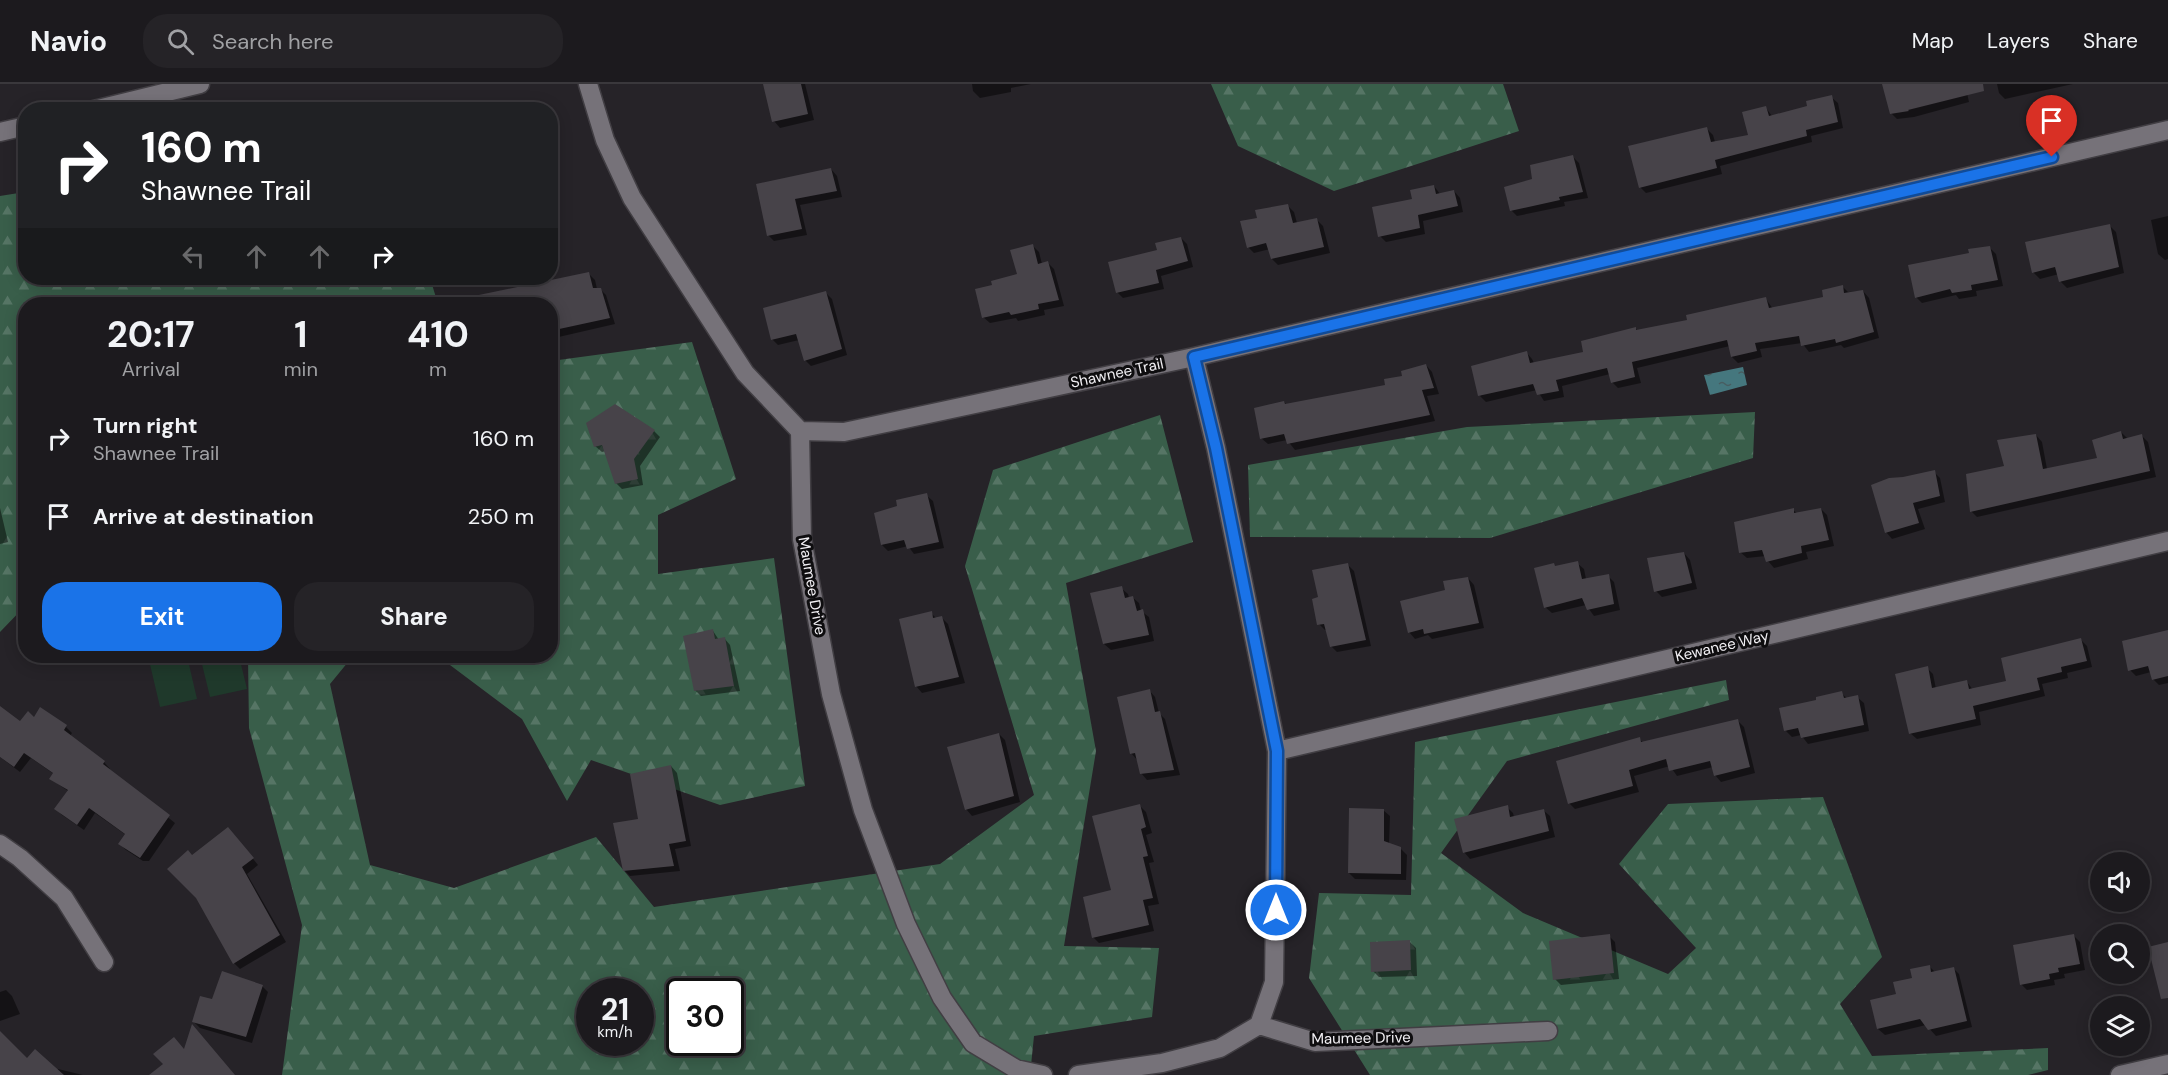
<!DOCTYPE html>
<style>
body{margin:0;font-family:"DM Sans",sans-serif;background:#252327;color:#f1f3f6;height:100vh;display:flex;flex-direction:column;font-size:22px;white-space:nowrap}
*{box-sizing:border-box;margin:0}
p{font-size:20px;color:#a0a1a4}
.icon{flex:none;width:33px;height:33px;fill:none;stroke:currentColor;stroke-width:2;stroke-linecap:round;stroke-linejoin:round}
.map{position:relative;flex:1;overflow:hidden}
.sheet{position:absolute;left:18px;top:213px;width:540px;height:366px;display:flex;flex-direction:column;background:#1c1a1e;border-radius:24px;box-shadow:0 3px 15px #0003,0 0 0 2px #3a383c}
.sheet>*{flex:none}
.guide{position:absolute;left:18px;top:18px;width:540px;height:183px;border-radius:24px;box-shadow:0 3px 15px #0003,0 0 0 2px #3a383c;background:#202124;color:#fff;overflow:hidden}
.tools{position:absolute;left:2090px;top:768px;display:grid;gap:12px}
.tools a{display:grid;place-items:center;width:60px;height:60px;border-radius:50%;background:#1c1a1e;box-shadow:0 3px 15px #0003,0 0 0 2px #3a383c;font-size:30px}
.speed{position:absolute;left:576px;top:894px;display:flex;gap:12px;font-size:30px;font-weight:700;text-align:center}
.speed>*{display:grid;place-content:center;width:78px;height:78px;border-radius:50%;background:#1c1a1e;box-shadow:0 3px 15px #0003,0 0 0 2px #3a383c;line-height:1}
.speed small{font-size:15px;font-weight:400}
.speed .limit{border:3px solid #111;border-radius:9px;background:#fff;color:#111}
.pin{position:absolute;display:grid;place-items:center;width:51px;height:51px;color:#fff;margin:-62px -26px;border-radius:50% 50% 50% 0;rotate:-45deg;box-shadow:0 0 6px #0007}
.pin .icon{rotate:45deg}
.me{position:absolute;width:66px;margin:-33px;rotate:0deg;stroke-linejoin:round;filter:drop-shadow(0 0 4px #0008)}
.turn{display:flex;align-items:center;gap:21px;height:126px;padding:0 24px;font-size:27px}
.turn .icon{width:78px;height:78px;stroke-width:2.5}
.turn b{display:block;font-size:42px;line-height:51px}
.lanes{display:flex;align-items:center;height:57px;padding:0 24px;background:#0003;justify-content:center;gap:30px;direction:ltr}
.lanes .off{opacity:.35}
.eta{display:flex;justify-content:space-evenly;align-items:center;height:102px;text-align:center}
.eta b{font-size:36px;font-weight:700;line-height:42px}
.cta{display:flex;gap:12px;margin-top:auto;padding:12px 24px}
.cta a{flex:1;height:69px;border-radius:24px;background:#1a73e8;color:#fff;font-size:24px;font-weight:700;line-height:69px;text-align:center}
.cta a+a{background:#252327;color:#f1f3f6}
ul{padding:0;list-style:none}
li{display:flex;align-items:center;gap:18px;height:78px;padding:0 24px}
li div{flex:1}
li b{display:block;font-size:22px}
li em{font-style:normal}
header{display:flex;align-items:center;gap:36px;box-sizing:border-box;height:84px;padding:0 30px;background:#1c1a1e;border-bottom:2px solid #3a383c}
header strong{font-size:28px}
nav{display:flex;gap:33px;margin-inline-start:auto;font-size:21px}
.search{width:420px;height:54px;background:#252327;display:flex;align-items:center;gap:15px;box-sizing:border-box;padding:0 21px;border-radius:24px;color:#a0a1a4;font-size:22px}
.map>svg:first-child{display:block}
.forest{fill:url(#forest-firs);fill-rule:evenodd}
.pitch{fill:#1f392b}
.water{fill:url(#water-ripples)}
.shadow{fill:#0007}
.building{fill:#474349}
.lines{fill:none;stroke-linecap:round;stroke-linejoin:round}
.street-casing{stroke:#413e43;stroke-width:21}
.secondary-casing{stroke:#413e43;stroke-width:21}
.street{stroke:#767279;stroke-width:18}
.secondary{stroke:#767279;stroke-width:18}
.route-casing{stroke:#114b97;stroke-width:15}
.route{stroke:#1a73e8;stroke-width:10}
.labels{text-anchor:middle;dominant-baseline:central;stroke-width:6;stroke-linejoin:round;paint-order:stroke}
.street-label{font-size:15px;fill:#f2f0f4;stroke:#0e0d0f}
</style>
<header>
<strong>Navio</strong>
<div class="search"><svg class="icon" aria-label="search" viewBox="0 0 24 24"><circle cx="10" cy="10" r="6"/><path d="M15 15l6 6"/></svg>Search here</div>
<nav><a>Map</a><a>Layers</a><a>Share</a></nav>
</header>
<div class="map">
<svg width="2168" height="991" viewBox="0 0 2168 991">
<defs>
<pattern id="forest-firs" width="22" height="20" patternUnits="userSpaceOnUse" patternTransform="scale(1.5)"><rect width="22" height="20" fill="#395e4a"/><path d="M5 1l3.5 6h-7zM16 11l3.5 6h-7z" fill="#567565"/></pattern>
<pattern id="water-ripples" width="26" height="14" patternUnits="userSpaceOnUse" patternTransform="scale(1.5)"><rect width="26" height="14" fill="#45777e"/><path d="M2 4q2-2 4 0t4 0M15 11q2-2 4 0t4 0" fill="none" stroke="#475d61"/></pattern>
</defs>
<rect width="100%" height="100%" fill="#262328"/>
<path class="forest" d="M1211,0H1503L1519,47L1334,107L1238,62Z
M25,108L26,194H430L438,220H26L25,522L0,548V112Z
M692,258L736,395L658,431V490L774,474L805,702L720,721L591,676L567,717L522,635L438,572H550L551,277Z
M1755,328L1753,374L1490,454L1250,453L1248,381L1467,343Z
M1160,331L1193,458L1066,499L1096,667L1064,862L1159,864L1152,933L1034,952L1030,991H282L302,841L249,644L248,572H353L330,600L370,781L454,804L596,753L654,823L940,780L1034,711L965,482L993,386ZM590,908H640V958H590ZM680,908H730V958H680Z
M1726,596L1729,616L1507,677L1441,769L1523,829L1668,890L1696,864L1619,780L1668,720L1823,713L1882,873L1840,920L1872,972L2048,964V986L2028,991H1370L1309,894L1319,809L1411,811L1415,658Z"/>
<path class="pitch" d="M148,572H187L197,615L160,623Z
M200,572H239L247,605L210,613Z"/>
<path class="water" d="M1743,283L1747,301L1710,311L1704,291Z"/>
<path class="shadow" d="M765,0H805L814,36L780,44L774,37Z
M972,0H1031L1011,4V8L980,14L973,7Z
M1883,0H1965L1969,18L1914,33L1897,35L1891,29Z
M1997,0H2073L2005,15L1999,9Z
M1831,13L1838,19L1843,44L1811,52L1812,58L1720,82L1722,90L1646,109L1640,103L1707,45L1713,51L1715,58L1750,52L1766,24L1772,32L1809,23Z
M1573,73L1579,79L1588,114L1564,118L1565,122L1517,132L1511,126L1534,96Z
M831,85L837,92L842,113L800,121L807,151L774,157L768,151L758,101Z
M1434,102L1440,110L1454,107L1460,114L1463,128L1423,137L1425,150L1386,158L1380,152Z
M1288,122L1294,128L1297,139L1317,136L1323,142L1330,169L1278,181L1272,175L1270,165L1254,169L1248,163L1259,135Z
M2168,132V175L2165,176L2158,170L2151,136Z
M2110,142L2116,148L2124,189L2067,204L2061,198L2059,190L2040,195L2033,188Z
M1181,154L1187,160L1193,183L1161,192L1164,205L1123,214L1117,208L1158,167Z
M1033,162L1039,168L1042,180L1048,179L1054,185L1064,222L1044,226L1045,231L1018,237L1016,234L990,239L983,233L994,202L1018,191Z
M1989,163L1996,170L2003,202L1976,207L1977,212L1959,215L1956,211L1922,219L1916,213L1971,170Z
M589,190L595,196L597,205H600L606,211L615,240L550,255V220H502L498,209Z
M1842,202L1848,208L1863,207L1869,214L1879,254L1844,264L1841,261L1809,268L1802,259L1760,265L1762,273L1738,279L1732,273L1730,262L1637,284L1641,299L1618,304L1612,298L1610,290L1562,302L1564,313L1544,317L1537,306L1486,318L1480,312L1526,268L1532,275L1534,279L1585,269L1635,244L1638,247L1689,237L1766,215L1773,225L1825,214Z
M826,209L832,215L847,271L811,282L805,276L799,256L778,261L772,255Z
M1426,281L1432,288L1439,310L1427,312L1435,337L1295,366L1287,356L1268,360L1261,354L1284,318L1287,321L1387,303Z
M654,347L660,353L640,382L643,401L622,405L616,399L606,367L602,368L595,362Z
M2121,348L2128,355L2142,352L2148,358L2156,393L1977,433L1971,427L2006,383L2036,351L2042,358L2047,385L2098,375Z
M1934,388L1940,394L1945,418L1918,425L1925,445L1892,455L1886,448L1903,395Z
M926,411L933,417L944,464L914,470L908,462L888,467L882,461L899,423Z
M0,424L8,458L0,460Z
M1821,425L1827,431L1834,462L1806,468L1808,475L1774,484L1768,477L1766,472L1747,474L1740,468L1793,426L1798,430Z
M1684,469L1690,476L1697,505L1662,513L1656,507Z
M1577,479L1584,485L1586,495L1608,492L1614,498L1620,526L1594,532L1586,521L1552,529L1545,523L1556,484Z
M1348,481L1354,487L1371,562L1337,568L1331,562L1327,546H1325L1319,540L1320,514Z
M1468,494L1474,501L1484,544L1432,555L1428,551L1415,555L1409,548L1447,508Z
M1121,504L1128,510L1129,514L1132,513L1139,519L1141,527L1149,533L1154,557L1111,566L1104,560Z
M931,529L937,535L942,534L948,540L965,599L922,609L916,602Z
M713,547L719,556L724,554L730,561L740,607L701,612L695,606Z
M2168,548V599L2159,601L2153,595L2151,588L2136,592L2130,586Z
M2081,556L2087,562L2092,583L2067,589L2068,594L2042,600L2045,612L1979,628L1981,641L1917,655L1910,649L1927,584L1933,590L1936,605L1967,598L1973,606L2008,598Z
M1149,606L1155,613L1159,629L1165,635L1180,691L1147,696L1141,689L1138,677L1131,669Z
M1841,609L1848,615L1857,613L1864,619L1869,647L1808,660L1801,651L1792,653L1786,647L1818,617Z
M0,624L20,639L35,635L66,643L72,649L70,652L104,678L110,685L109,686L175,739L149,777H143L126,766L120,760L126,751L95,729L84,746L62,731L56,725L68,707L51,695L54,690L31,674L20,688L0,673Z
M1738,637L1744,643L1755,689L1721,698L1715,691L1713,683L1677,692L1670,682L1634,692L1639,708L1575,725L1569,719L1639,655L1644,659Z
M999,650L1005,656L1020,718L972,732L966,725Z
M671,682L677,689L691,762L675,765L680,787L630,792L624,786L639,736Z
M1140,722L1146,728L1152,749L1146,751L1154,778L1149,779L1159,820L1148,822L1154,847L1099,859L1093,853L1113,808Z
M1507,723L1513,729L1514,733L1543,726L1550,732L1555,753L1470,775L1464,768Z
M1383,726L1390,732L1389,760L1400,764L1407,771L1406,796L1355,795L1349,789Z
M234,751L258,781L247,790L286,858L240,885L234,879L197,813L193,772Z
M2131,840L2139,850H2110L2109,846Z
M1609,852L1615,858L1619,895L1561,901L1555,895Z
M2074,852L2080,858L2085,886L2064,890L2065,894L2054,896L2055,901L2027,906L2021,900Z
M2139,852L2148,884L2139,886Z
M1410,858L1416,864L1417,892L1379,893L1373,887Z
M1929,882L1935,888L1953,884L1959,890L1972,943L1936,952L1926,941L1885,951L1878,945L1898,911Z
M262,902L268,908L252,959L200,944L194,938L213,917Z
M6,906L12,912L20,930L0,937V908Z
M0,961L27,976L58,988V985L83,991H0Z"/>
<path class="building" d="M763,0H801L808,30L772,38Z
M1882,0H1983L1984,7L1908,26L1909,27L1890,30Z
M1832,11L1838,38L1806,46L1807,52L1715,76L1717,84L1639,104L1628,62L1707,43L1711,58L1748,51L1742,28L1766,22L1769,32L1807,22L1806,17Z
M1573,71L1583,108L1559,113L1560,116L1510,127L1504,103L1532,95L1530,81Z
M831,84L837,107L795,115L802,145L767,152L756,100Z
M1434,101L1436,110L1454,106L1458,122L1418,131L1420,144L1378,153L1372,123L1412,115L1410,106Z
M1288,120L1293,139L1317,134L1324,163L1271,175L1266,159L1247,164L1240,137L1257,134L1255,126Z
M2110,140L2119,183L2059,198L2055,183L2032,189L2025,158Z
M1181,153L1188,177L1156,186L1159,199L1116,209L1108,178L1157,166L1155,159Z
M1033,160L1038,180L1048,177L1059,216L1038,220L1039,225L1011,231L1009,228L982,234L975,205L992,201L991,197L1017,190L1010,166Z
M1990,162L1998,196L1971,201L1972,206L1952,209L1950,205L1915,214L1908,181L1969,169L1968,165Z
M589,188L593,204H601L610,234L550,247V220H475L474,212Z
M1843,201L1844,209L1863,206L1874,248L1836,259L1835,255L1801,262L1799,252L1755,259L1757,267L1731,273L1727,256L1632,278L1635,293L1611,299L1607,284L1556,296L1559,307L1537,311L1533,300L1478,312L1471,282L1527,267L1530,279L1583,268L1581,257L1636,243V246L1687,236L1686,231L1766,213L1769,224L1823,213L1822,206Z
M826,207L842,265L804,277L796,250L771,256L763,224Z
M1426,280L1434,304L1422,306L1430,331L1287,360L1284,350L1260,355L1254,324L1284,317L1285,320L1385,301L1384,295L1402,292L1401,287Z
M615,320L655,346L634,375L638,395L615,400L602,361L594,363L586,339Z
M2121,347L2123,355L2142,350L2150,387L1970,428L1966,390L2004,382L1997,356L2036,350L2043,385L2097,374L2092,356Z
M1935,386L1940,412L1913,419L1919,439L1885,449L1871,401L1889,394L1903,393Z
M927,409L939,458L907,465L904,456L881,461L874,429L897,422L896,416Z
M1794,424V429L1821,424L1829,456L1801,462L1802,469L1766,478L1762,466L1739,469L1734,438Z
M1684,468L1692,499L1654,508L1647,474Z
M1578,477L1582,495L1609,490L1614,520L1587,526L1582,514L1544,524L1534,484L1554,479L1555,482Z
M1348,479L1366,556L1330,563L1324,540L1317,541L1312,515L1318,513L1312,486Z
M1468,493L1479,539L1424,550L1423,545L1408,549L1400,517L1445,506L1443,497Z
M1122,502L1125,514L1133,512L1137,527L1143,525L1149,551L1103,560L1090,509Z
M932,527L933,534L942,532L959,593L915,603L899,535Z
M713,545L715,555L725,553L734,602L694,607L683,552Z
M2168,546V592L2152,596L2148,582L2128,587L2122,557Z
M2081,554L2087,577L2061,583L2062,588L2037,594L2040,606L1973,622L1976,635L1909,650L1895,590L1928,582L1932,604L1967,596L1969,605L2006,597L2001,574Z
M1150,605L1155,628L1160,627L1174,686L1140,690L1135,669L1130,670L1117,613Z
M1842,607L1844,614L1858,611L1864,641L1801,654L1798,644L1784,647L1779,624L1816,616V613Z
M0,622L20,637L28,627L34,633L40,623L67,641L64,646L105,677L103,680L170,731L140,774L118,760L125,750L89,724L77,741L54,725L68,706L49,695L53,689L24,669L14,683L0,673Z
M1738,635L1750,683L1714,692L1710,677L1669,687L1666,675L1629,686L1633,702L1568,720L1556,677L1640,653L1641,658Z
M999,649L1014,712L965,726L947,663Z
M671,681L686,757L669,760L674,782L623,787L613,739L638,735L630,690Z
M1140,720L1146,743L1141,745L1148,772L1143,773L1153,814L1143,816L1149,841L1092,854L1083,813L1111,806L1092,732Z
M1508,721L1510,733L1544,725L1549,747L1463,769L1454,735Z
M1349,724L1384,725V757L1401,763V790L1348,789Z
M228,743L254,774L242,783L280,851L233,880L196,814L167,785L188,766L192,771Z
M1610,850L1614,889L1553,896L1549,857Z
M2074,850L2080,880L2058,884L2059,888L2049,890L2050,895L2020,901L2013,861Z
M1410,856L1411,886L1371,888L1370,858Z
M2168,858V914L2161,915L2148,863Z
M1930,881L1931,888L1954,883L1967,937L1928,946L1920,935L1877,945L1870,916L1896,910L1893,898L1912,894L1910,885Z
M222,887L263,901L246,953L192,938L200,912L212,915Z
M192,940L235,991H149L163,980L153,970L174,953L184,965Z
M0,947L27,974L35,965L64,991H0Z"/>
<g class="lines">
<g class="street-casing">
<path id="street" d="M588,0L605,56L632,114L745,289L800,347L802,455L831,610L863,726L906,840L942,914L973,959L1016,985L1043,991
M1194,273L1216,364L1277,667L1274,898L1259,941
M800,347L844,348L1194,273L2168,46
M1277,667L2168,457
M0,760L20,774L64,814L104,878
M1078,991L1162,979L1220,964L1259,941L1315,958L1548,947
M2120,991L2168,980"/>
</g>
<g class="secondary-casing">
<path id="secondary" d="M94,26L200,0
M0,48L26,42"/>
</g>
<use href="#street" class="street"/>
<use href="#secondary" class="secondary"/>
</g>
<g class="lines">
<g class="route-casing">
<path id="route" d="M1276,826L1277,667L1216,364L1194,273L2052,73"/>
</g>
<use href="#route" class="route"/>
</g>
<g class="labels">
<g class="street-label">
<text transform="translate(1117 289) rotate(-12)">Shawnee Trail</text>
<text transform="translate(812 502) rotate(80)">Maumee Drive</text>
<text transform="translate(1722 562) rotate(-13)">Kewanee Way</text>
<text transform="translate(1361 954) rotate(-1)">Maumee Drive</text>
</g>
</g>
</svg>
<div class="tools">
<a><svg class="icon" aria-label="sound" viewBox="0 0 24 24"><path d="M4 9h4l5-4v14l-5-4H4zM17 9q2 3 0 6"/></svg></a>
<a><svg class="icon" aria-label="search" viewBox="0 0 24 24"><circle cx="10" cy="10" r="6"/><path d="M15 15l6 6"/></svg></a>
<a><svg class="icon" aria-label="layers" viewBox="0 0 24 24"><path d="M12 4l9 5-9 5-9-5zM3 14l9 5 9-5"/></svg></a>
</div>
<div class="speed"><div>21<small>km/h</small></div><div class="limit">30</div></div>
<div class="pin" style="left:2052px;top:73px;background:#d93025"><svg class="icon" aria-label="arrive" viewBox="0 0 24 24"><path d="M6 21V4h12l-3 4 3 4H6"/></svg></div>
<svg class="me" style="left:1276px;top:826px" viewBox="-20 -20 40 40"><circle r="17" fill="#1a73e8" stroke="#fff" stroke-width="3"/><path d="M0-11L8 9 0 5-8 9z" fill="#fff"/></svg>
<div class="guide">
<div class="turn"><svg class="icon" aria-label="right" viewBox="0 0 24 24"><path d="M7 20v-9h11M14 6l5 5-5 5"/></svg><div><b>160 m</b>Shawnee Trail</div></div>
<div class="lanes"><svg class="icon off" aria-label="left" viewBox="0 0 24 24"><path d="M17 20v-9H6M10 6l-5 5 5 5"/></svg><svg class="icon off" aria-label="ahead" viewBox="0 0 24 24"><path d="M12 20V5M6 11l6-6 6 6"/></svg><svg class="icon off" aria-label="ahead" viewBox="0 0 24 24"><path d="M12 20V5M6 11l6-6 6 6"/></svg><svg class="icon" aria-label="right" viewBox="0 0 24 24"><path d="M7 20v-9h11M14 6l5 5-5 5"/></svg></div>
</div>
<section class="sheet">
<div class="eta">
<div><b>20:17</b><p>Arrival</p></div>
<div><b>1</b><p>min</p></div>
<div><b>410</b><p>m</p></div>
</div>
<ul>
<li><svg class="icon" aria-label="right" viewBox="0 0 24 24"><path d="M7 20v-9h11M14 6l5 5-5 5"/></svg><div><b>Turn right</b><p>Shawnee Trail</p></div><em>160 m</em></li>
<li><svg class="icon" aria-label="arrive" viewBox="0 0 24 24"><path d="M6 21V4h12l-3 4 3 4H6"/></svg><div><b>Arrive at destination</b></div><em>250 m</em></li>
</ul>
<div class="cta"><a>Exit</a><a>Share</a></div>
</section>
</div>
